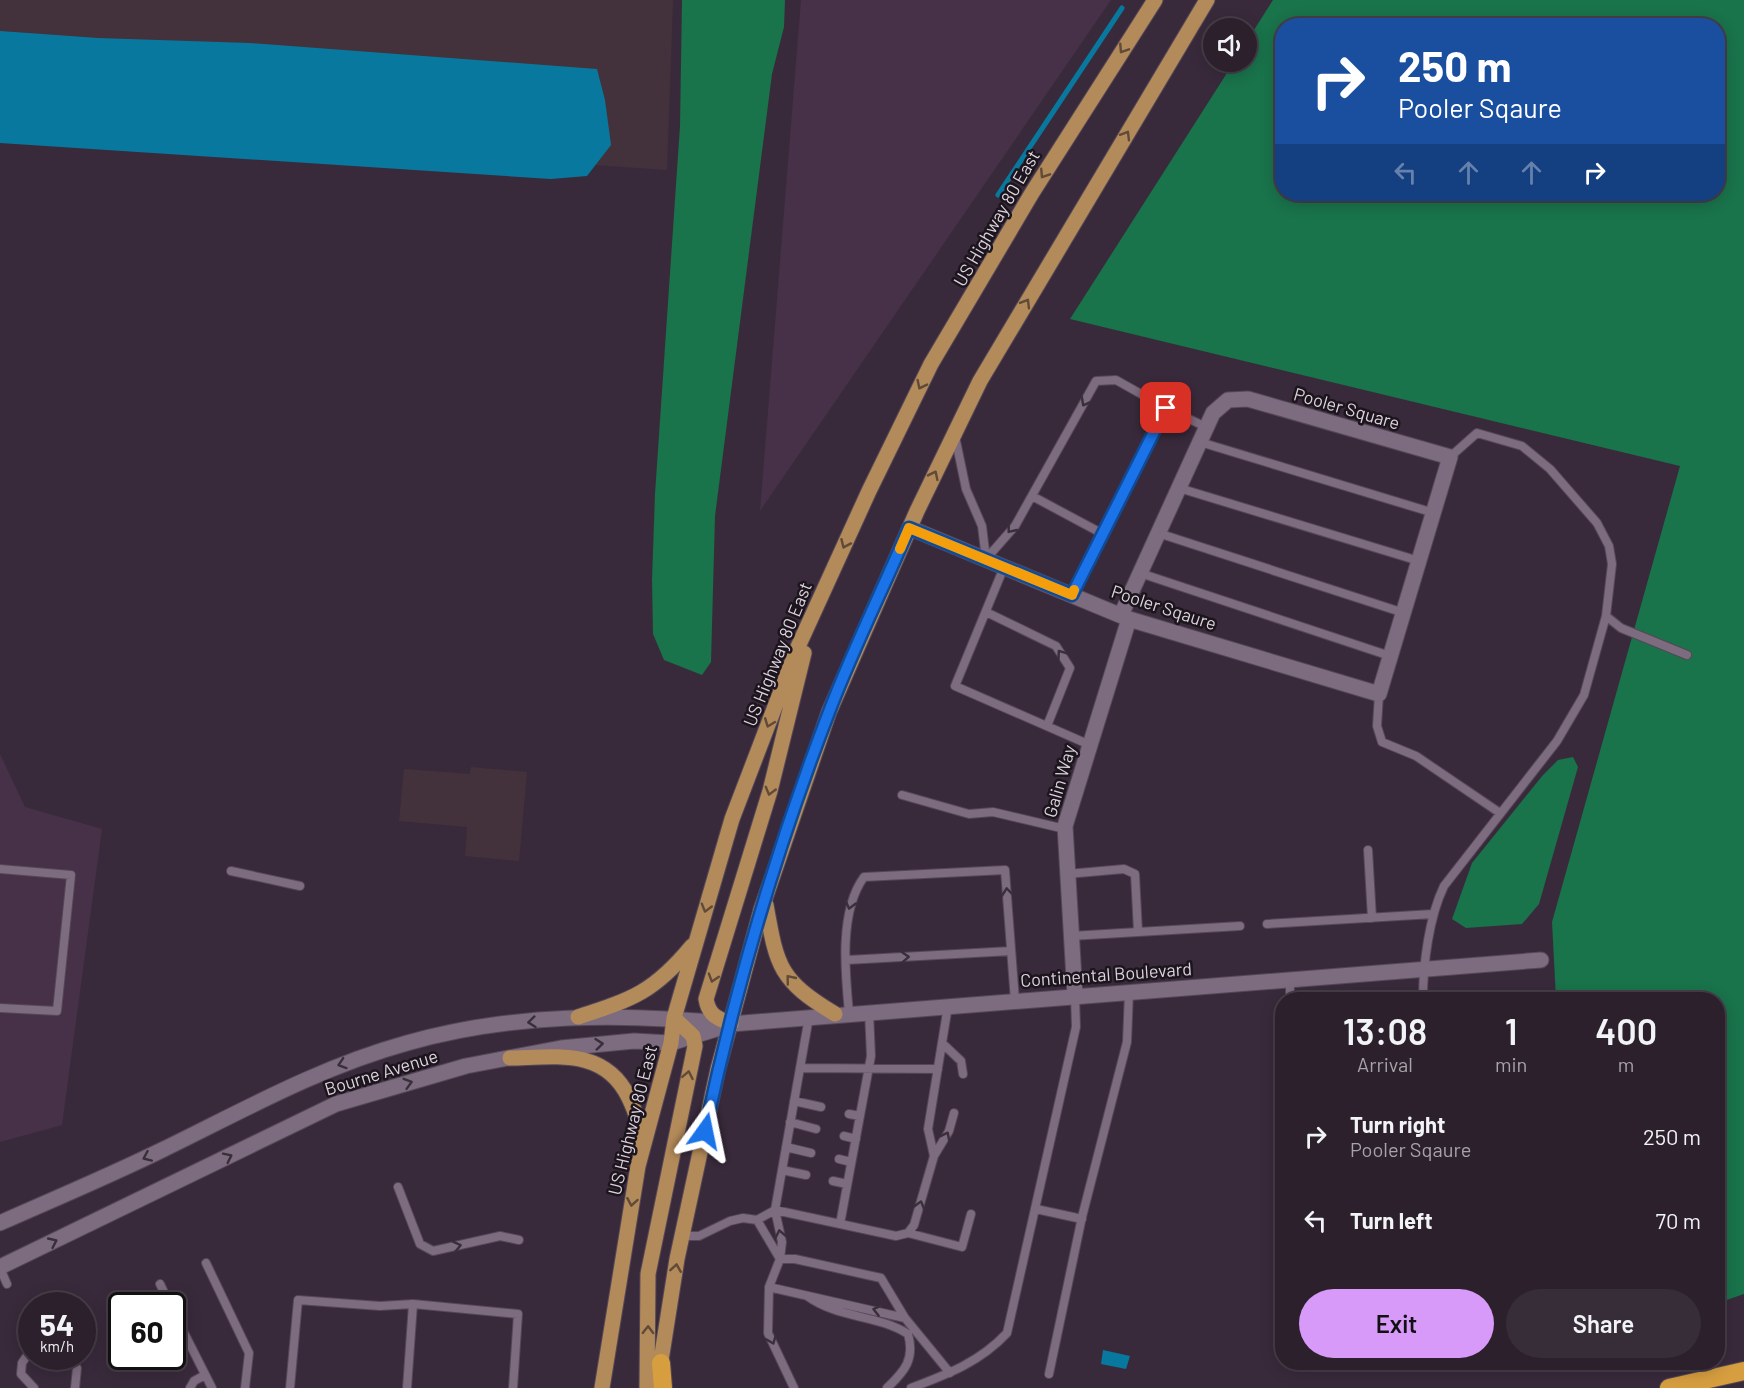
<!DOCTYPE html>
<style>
body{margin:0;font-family:Barlow,sans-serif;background:#372d38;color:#f1f3f6;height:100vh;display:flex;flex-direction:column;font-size:22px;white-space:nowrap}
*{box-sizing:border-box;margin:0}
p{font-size:20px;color:#a6a3a9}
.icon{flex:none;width:33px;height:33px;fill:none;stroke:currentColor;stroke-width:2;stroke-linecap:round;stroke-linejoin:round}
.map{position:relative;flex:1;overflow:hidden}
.side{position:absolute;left:1275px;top:992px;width:450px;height:378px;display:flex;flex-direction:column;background:#2b202c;border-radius:24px;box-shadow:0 3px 15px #0003,0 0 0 2px #473e48}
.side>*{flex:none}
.guide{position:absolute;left:1275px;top:18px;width:450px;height:183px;border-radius:24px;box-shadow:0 3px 15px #0003,0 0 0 2px #473e48;background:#1a4fa0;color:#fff;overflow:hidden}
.fabs{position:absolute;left:1203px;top:18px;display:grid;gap:12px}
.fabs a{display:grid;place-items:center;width:54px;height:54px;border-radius:50%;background:#2b202c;box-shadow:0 3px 15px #0003,0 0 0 2px #473e48;font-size:30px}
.speed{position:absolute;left:18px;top:1292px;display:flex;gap:12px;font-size:30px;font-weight:700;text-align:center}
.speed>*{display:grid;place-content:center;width:78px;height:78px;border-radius:50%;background:#2b202c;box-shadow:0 3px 15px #0003,0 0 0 2px #473e48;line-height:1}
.speed small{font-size:15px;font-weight:400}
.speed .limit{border:3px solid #111;border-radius:9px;background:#fff;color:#111}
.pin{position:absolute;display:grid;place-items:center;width:51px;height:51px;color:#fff;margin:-26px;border-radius:12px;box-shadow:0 3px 9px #0006}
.me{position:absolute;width:66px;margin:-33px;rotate:12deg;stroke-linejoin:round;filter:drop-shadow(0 0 4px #0008)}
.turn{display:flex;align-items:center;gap:21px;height:126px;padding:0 24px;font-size:27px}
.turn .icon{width:78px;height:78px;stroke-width:2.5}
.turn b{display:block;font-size:42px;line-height:51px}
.lanes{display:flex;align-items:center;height:57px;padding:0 24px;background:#0003;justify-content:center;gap:30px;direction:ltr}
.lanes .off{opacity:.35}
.eta{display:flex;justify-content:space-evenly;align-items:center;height:102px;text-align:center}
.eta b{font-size:36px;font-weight:600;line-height:42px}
.button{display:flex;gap:12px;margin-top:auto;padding:12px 24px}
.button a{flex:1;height:69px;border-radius:36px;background:#d89af8;color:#111;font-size:24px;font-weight:600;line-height:69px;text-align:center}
.button a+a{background:#372d38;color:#f1f3f6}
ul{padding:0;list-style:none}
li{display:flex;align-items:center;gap:18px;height:84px;padding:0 24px}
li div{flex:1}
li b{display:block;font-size:22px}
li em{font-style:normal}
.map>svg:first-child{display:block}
.built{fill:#463148}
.industrial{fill:#43323b}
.forest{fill:#19734b;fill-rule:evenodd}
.water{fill:#09789e}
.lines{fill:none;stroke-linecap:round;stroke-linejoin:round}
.stream{stroke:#09789e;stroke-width:5}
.service-casing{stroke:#554856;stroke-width:10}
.minor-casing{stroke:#554856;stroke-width:17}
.primary-casing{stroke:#554856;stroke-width:17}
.motorway-casing{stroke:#554856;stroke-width:20}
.service{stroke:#7d6b7f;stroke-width:8}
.minor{stroke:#7d6b7f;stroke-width:15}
.primary{stroke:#b38a59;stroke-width:15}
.motorway{stroke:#d79e40;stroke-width:18}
.oneway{stroke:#604a38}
.oneway2{stroke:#392f3a}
.route-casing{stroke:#114b97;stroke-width:15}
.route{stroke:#1a73e8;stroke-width:10}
.slow{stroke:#f59e0b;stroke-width:10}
.labels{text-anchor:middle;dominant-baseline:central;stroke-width:5;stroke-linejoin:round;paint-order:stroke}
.street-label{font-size:18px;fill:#dcd2dd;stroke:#1c151d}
</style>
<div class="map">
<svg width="1744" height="1388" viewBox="0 0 1744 1388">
<rect width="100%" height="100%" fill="#392a3b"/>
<path class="built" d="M801,0H1111L760,511Z
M0,754L25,807L102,829L62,1125L0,1142Z"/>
<path class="industrial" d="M0,0H673L667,170L0,125Z
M471,767L527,772L519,861L465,856L467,827L399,821L404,769L470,774Z"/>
<path class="forest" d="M682,0H785L784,27L772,74L715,516L711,662L702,675L664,660L653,634L652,580L655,494L680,126Z
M1273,0H1744V1294L1718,1303V999H1556L1552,922L1680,466L1070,319L1234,62H1246L1247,41ZM1282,26H1718V194H1282Z
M1573,757L1578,767L1539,904L1522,924L1466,928L1452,919L1472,863L1543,775L1558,760Z"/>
<path class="water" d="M0,31L98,38L249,43L597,69L605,100L611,145L587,176L551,179L0,143Z
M1103,1350L1130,1356L1126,1369L1101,1364Z"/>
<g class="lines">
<path class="stream" d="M998,195L1122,8"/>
<g class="service-casing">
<path id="service" d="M1166,408L1206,427
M955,436L966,489L982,526L986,559
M1200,442L1434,513
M1179,488L1419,561
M1032,496L1103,534
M1158,533L1404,613
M986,559L1015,526L1096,381L1116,380L1166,408L1072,595
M1004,567L955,686L1090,745
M1140,573L1390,656
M986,612L1056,646L1070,668L1047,726
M1606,616L1621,628L1687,655
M1379,694L1377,726L1382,742L1416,756L1500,813
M902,795L969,814L993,812L1065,829
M1368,850L1372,918
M0,869L71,875L57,1011L0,1008
M231,871L300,886
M1067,874L1124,869L1135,874L1138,932L1071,936
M1267,924L1433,914
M1138,932L1240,926
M847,960L1011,951
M1290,980V999
M1423,999C1423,964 1429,917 1444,886L1557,741L1584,695L1606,616L1612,564L1609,546L1597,523L1550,469L1522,446L1477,433L1450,457
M849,1013C845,972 839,911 864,877L1005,870L1015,1001
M942,1043L961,1061L963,1074
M800,1068L938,1069
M794,1101L821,1107
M849,1114L860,1116
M790,1122L816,1129
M844,1136L856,1139
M786,1147L811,1153
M934,1156L949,1131L954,1113
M839,1159L851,1162
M782,1170L806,1175
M833,1181L847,1184
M398,1187L420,1244L433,1251L500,1236L519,1240
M1036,1209L1082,1219
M757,1220L780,1259L769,1287L768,1333L794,1388
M840,1224L871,1056L869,1012
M908,1233L962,1247L971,1214
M682,1236H699L730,1221L743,1218L757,1220L775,1210L809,1017
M206,1263L249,1353L245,1388
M0,1268L7,1284
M160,1284L170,1305
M769,1287L905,1318L950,1373
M807,1296C839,1319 876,1314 908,1334C915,1359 905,1371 887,1388
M172,1309L212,1388
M905,1318L881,1278L795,1259H780L782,1242L775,1210L896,1236L908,1233L914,1225L934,1156L928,1129L948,1006
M32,1348L22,1363L21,1374L34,1388
M67,1356L77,1368L75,1388
M1049,1374L1082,1217L1127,1042L1129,992
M190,1388L194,1381L205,1375
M290,1388L298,1300L380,1306L413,1304L518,1314L513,1388
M407,1388L413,1304
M911,1388C948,1374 980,1362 1007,1333L1076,1027L1075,996"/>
</g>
<g class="minor-casing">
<path id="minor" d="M910,528L1129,619L1379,694L1450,457L1248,399L1228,400L1213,413L1121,615
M1075,996L1065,826L1129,619
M0,1223C54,1199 109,1176 162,1150C242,1111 320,1067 407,1043C512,1013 623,1013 731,1024L1541,960
M0,1267L336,1104L466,1066L561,1048L634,1041L671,1043L726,1026"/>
</g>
<g class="primary-casing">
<path id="primary" d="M766,905C777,967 779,980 835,1014
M578,1017C633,999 654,992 692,946
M731,1024C717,1018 709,1016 706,999L770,791L804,653
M510,1058C557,1057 605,1048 629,1098C637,1115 639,1122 638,1142
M659,1373L677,1259L718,1069L761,910L829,712L917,511L980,381L1207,0
M602,1388L638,1166L671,1043L674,1018L732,819L797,649L869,491L931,364L1032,193L1155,0
M647,1388L648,1274L695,1046L693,1036L674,1018"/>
</g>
<g class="motorway-casing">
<path id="motorway" d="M661,1363L663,1388
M1669,1388L1744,1371"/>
</g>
<use href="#service" class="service"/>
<use href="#minor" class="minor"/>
<use href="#primary" class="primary"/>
<use href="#motorway" class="motorway"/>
</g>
<defs><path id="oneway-chevron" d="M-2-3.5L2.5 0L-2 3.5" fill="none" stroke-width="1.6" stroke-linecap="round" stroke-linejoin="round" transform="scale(1.5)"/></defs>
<g class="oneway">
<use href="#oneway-chevron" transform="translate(1123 49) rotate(123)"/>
<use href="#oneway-chevron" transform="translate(1126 135) rotate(-59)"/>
<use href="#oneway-chevron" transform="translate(1044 174) rotate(123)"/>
<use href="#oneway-chevron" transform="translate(1026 303) rotate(-59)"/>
<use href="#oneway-chevron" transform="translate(921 385) rotate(116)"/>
<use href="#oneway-chevron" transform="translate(934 475) rotate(-64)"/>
<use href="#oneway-chevron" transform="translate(845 544) rotate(114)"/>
<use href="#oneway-chevron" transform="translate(769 723) rotate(111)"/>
<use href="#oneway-chevron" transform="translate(770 791) rotate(105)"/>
<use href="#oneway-chevron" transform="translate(706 908) rotate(106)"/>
<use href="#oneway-chevron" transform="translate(713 978) rotate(107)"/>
<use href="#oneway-chevron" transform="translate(790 979) rotate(-129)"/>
<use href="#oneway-chevron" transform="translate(688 1075) rotate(-79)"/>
<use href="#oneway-chevron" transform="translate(632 1202) rotate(100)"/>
<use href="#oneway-chevron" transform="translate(676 1268) rotate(-81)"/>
<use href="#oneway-chevron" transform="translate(648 1330) rotate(-89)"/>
</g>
<g class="oneway2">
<use href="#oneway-chevron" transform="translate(1085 402) rotate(119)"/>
<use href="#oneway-chevron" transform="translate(1011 529) rotate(129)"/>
<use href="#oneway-chevron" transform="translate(1061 654) rotate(-125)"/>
<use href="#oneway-chevron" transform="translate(1007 892) rotate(-96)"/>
<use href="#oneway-chevron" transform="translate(850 905) rotate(105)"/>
<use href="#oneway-chevron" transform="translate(905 957) rotate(-3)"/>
<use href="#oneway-chevron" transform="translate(532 1022) rotate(174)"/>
<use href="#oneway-chevron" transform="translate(599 1044) rotate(-6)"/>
<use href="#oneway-chevron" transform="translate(342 1064) rotate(162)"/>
<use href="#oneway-chevron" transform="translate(408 1083) rotate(-16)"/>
<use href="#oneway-chevron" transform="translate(946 1136) rotate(-63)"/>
<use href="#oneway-chevron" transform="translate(147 1157) rotate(156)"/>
<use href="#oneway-chevron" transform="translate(228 1157) rotate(-26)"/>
<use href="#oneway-chevron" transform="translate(920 1205) rotate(-74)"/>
<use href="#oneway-chevron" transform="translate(780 1234) rotate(-101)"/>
<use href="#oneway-chevron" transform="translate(53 1242) rotate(-25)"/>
<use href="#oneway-chevron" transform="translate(457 1246) rotate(-13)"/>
<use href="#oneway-chevron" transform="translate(877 1310) rotate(-166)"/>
<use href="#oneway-chevron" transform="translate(772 1340) rotate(68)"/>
</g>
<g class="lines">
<g class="route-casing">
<path id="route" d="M705,1131C735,989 777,847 829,712C853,649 883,589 909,528L1072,595L1166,408"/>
</g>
<use href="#route" class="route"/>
<path class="slow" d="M900,549L909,528L1072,595L1074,590"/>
</g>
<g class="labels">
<g class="street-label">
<text transform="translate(996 218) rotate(-60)">US Highway 80 East</text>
<text transform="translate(1347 408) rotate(16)">Pooler Square</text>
<text transform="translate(1164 607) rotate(18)">Pooler Sqaure</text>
<text transform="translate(777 654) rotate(-68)">US Highway 80 East</text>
<text transform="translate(1059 781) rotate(-74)">Galin Way</text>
<text transform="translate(1106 974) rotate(-4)">Continental Boulevard</text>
<text transform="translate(381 1072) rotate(-17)">Bourne Avenue</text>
<text transform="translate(632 1120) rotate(-76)">US Highway 80 East</text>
</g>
</g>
</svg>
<div class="fabs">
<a><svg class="icon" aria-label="sound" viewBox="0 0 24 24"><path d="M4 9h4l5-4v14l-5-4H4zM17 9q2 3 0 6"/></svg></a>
</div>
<div class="speed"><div>54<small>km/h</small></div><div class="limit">60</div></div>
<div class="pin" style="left:1166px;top:408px;background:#d93025"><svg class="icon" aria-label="arrive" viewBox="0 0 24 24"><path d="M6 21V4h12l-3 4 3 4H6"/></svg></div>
<svg class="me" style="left:705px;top:1131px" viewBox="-20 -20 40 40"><path d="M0-17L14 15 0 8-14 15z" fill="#1a73e8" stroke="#fff" stroke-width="4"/></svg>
<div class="guide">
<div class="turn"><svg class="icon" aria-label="right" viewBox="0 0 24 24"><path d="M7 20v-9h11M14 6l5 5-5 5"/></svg><div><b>250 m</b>Pooler Sqaure</div></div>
<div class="lanes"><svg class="icon off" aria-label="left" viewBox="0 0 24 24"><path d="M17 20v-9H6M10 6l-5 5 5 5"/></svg><svg class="icon off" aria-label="ahead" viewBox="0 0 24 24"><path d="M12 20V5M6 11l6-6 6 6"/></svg><svg class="icon off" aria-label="ahead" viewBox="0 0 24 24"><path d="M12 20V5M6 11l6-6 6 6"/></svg><svg class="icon" aria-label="right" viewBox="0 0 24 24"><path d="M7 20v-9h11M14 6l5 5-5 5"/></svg></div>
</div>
<section class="side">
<div class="eta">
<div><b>13:08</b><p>Arrival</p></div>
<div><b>1</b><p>min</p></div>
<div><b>400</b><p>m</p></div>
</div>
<ul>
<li><svg class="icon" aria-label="right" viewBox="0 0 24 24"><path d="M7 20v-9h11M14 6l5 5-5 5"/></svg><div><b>Turn right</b><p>Pooler Sqaure</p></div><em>250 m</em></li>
<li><svg class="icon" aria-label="left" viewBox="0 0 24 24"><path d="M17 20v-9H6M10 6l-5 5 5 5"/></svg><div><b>Turn left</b></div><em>70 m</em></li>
</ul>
<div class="button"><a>Exit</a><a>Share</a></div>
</section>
</div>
